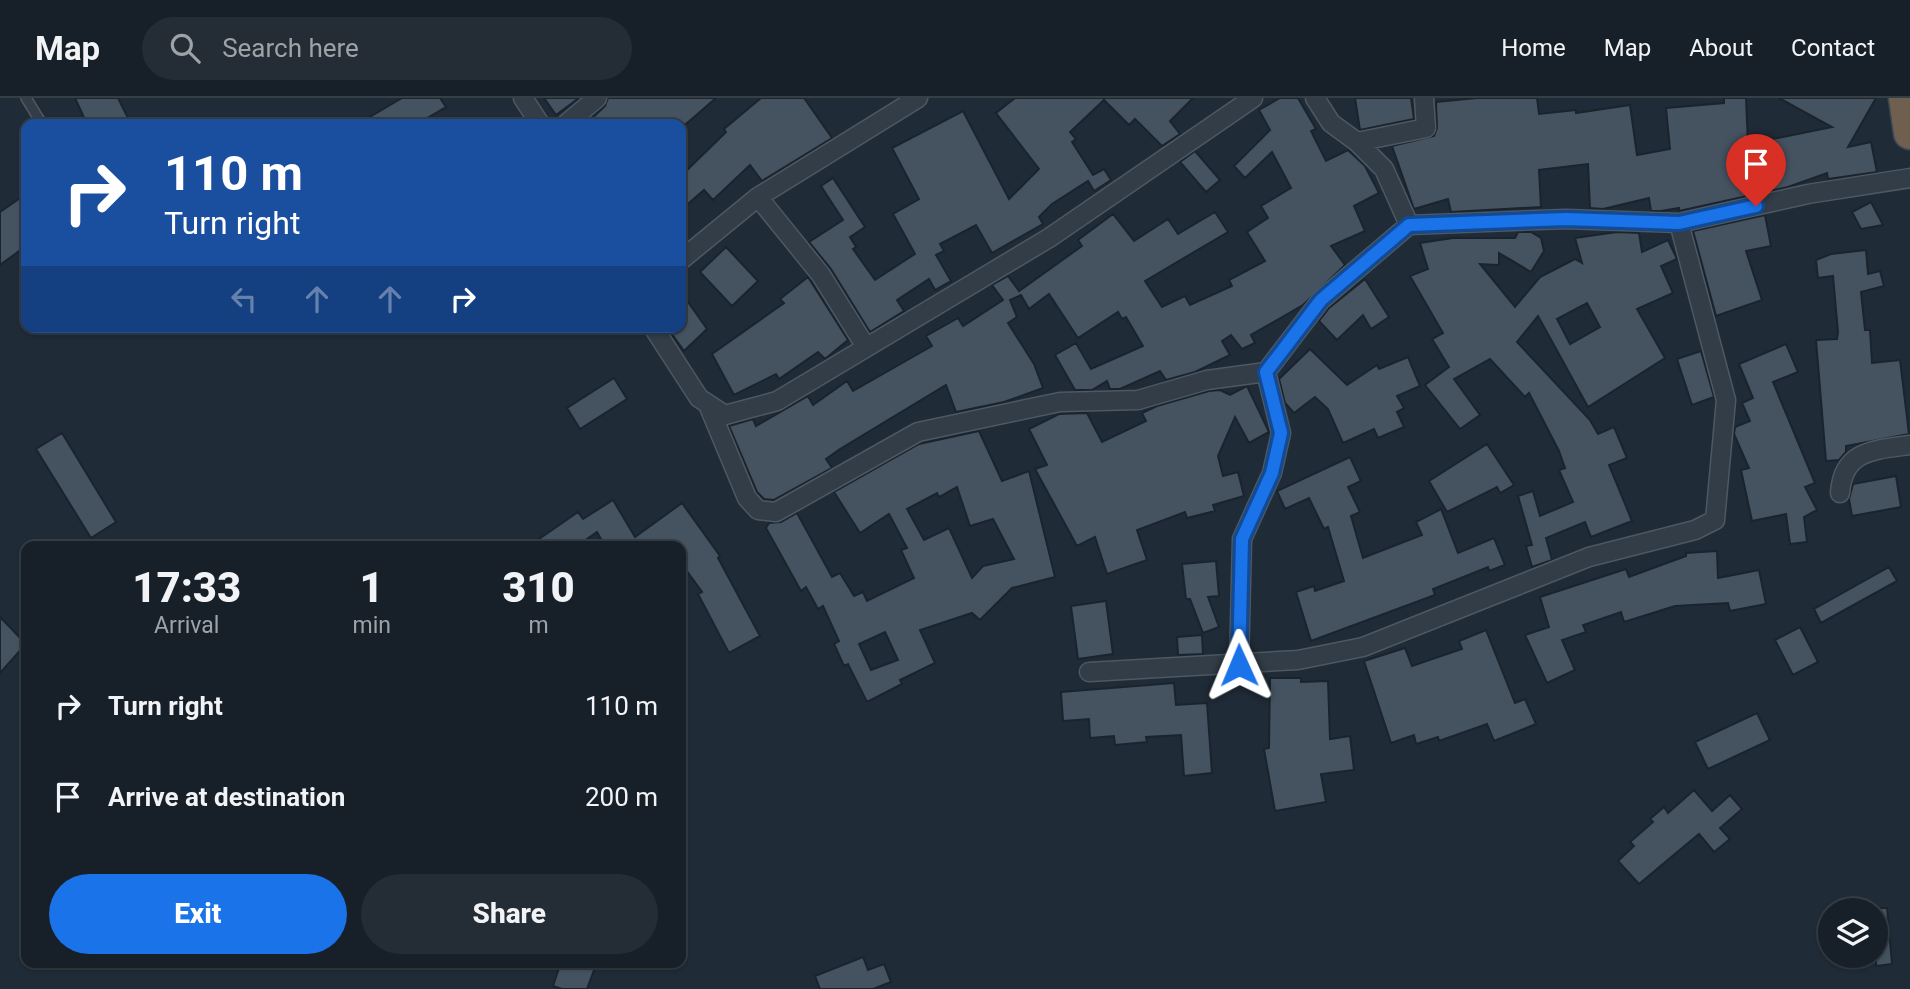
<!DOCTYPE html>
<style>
body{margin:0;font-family:Roboto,sans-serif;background:#242d35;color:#f1f3f6;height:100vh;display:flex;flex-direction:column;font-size:26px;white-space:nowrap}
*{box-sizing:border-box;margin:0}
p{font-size:23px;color:#9ea3a8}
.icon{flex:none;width:38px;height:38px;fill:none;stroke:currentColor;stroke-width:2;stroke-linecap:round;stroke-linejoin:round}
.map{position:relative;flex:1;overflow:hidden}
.details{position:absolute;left:21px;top:443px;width:665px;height:427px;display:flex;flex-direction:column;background:#172029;border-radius:14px;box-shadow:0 2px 5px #0004,0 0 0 2px #363e46}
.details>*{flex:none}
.hud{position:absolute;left:21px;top:21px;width:665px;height:214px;border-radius:14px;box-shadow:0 2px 5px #0004,0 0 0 2px #363e46;background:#1a4fa0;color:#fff;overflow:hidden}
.fabs{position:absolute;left:1818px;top:800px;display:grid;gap:14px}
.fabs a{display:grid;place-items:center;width:70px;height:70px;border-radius:50%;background:#172029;box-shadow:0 2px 5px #0004,0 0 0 2px #363e46;font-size:35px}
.pin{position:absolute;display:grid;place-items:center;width:60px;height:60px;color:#fff;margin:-72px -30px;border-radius:50% 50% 50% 0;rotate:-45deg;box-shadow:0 0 7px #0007}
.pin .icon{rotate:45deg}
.me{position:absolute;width:77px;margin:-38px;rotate:359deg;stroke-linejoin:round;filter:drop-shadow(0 0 5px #0008)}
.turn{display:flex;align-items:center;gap:24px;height:147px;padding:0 28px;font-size:32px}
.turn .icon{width:91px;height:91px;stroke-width:2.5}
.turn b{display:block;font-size:49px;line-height:60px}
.lanes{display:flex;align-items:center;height:66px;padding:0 28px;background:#0003;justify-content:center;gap:35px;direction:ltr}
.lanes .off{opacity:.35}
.eta{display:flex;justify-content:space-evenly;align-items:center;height:119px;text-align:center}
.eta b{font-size:42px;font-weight:800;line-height:49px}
.button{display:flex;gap:14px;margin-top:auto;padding:14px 28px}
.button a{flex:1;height:80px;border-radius:42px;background:#1a73e8;color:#fff;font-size:28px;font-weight:800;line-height:80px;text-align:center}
.button a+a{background:#242d35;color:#f1f3f6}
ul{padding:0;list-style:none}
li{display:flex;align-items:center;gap:21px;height:91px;padding:0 28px}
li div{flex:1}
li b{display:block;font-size:26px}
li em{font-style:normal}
header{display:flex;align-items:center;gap:42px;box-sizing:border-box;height:98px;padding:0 35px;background:#172029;border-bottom:2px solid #363e46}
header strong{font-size:33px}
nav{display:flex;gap:38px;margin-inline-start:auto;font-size:24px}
.search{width:490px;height:63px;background:#242d35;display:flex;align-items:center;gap:18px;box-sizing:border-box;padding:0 24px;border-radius:38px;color:#9ea3a8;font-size:26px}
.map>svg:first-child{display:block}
.building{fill:#455361;stroke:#1a242e;stroke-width:2;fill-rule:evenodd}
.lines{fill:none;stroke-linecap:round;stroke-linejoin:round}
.lane-casing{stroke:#4d5862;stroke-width:12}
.street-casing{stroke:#4d5862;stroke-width:21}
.highway-casing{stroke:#3d4852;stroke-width:35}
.lane{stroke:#323d47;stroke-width:9}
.street{stroke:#323d47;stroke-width:18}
.highway{stroke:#6e5f4f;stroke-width:32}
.route-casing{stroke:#114b97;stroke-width:18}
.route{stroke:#1a73e8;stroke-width:12}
</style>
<header>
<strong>Map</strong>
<div class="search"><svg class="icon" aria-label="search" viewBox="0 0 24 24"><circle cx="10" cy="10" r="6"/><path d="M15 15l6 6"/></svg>Search here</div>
<nav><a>Home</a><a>Map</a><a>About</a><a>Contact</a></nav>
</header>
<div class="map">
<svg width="1910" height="891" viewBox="0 0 1910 891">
<rect width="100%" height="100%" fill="#1f2b37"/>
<path class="building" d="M75,0H118L131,26H87Z
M402,0H440L446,9L417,26H358Z
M544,0H579L556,17Z
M608,0H716L686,26H586L605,8Z
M761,0H804L832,40L762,83L750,67L713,102L704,92L681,112V78L726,34L724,31Z
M1015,0H1193L1170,23L1180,36L1162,48L1135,21L1129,27L1104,2L1070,34L1076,41L1072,44L1093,77L1104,71L1111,82L1094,93L1088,83L1052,106L1039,119L1043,126L992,155L976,127L940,146L944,153L936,157L951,183L935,192L929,181L897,202L904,213L870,234L831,171L809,144L843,122L821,88L833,80L865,129L850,139L856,149L853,151L875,182L915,156L893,116L919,101L892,50L963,13L1009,101L1039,71L996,15Z
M1280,0H1298L1316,31L1311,33L1326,63L1348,52L1365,68L1379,95L1354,108L1365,133L1331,148L1345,167L1303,207L1251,237L1255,245L1242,251L1231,237L1222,243L1230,257L1195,274L1166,282L1160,273L1120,291H1110L1107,283L1092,292H1075L1055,257L1076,245L1091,271L1143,248L1126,219L1122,221L1118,214L1078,240L1049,196L1029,211L1021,197L1010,202L1017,219L1008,225L1034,266L1043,290L1004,304L956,314L946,287L840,351L826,361L832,370L774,402L764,401L757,394L729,328L753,321L756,328L808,298L813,307L847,283L853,293L932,248L926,238L958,220L963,228L1003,202L992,187L1008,178L1019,193L1082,148L1078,142L1113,116L1134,143L1168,121L1178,136L1215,114L1228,134L1145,183L1162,209L1185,198L1190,207L1232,188L1229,182L1265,163L1247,134L1268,120L1261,108L1291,90L1272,54L1245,80L1234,68L1270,32L1259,12Z
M1355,0H1411L1414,21L1360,32Z
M1477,0H1537L1539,16L1576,12V15L1630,7L1637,57L1670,51L1666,10L1724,5V0H1746L1748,46L1832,29L1779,0H1876L1848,49L1871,44L1877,74L1828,81L1827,75L1788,89L1679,113V110L1661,113H1651L1649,100L1603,111L1590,110L1588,66L1539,72L1541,109L1451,114L1448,101L1414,111L1392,48L1434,38L1437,30L1436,4Z
M1195,53L1220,82L1206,94L1180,64Z
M26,96V148L0,167V114Z
M1871,104L1883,127L1861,131L1852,114Z
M1765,117L1771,148L1746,153L1762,202L1716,218L1693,133Z
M1518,134H1531L1541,140L1544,153L1531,174L1499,155V167L1480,166L1515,209L1540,179L1575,161L1582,165L1575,140L1617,134L1639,135L1642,154L1668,142L1677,161L1661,168L1673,195L1637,211L1665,260L1588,309L1538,218L1517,244L1590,322L1598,336L1614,329L1627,360L1609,367L1632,423L1591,439L1585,424L1546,440L1552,462L1532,469L1526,448L1532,447L1518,398L1533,393L1540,418L1573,404L1559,372L1565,370L1559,353L1529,295L1525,299L1490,261L1454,281L1480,317L1460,331L1425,287L1449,269L1432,241L1443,235L1410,178L1428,171L1420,145L1453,140H1515ZM1587,205L1600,229L1570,246L1557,221Z
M726,149L758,183L732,208L700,174Z
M1866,152L1868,176L1880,173L1884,188L1861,194L1865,232H1870L1872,265L1900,262L1909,336L1846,348V354L1839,362L1826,363L1816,242L1837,241L1838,234L1833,178L1818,180L1816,162L1831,156Z
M808,179L848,242L825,261L818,254L779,281L776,276L734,297L712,256L784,205L780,201Z
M1365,181L1389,219L1371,231L1363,217L1337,242L1319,223L1329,210Z
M681,194L707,231L684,253L667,229H681Z
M1786,246L1798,274L1773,284L1815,385L1805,389L1817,412L1804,419L1807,444L1790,446L1786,416L1752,423L1741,372L1749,370L1734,336L1735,329L1750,323L1742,305L1753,300L1739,266Z
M1310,251L1347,287L1377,267L1379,271L1408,259L1420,288L1397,298L1404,310L1397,314L1404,329L1378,340L1374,331L1343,345L1328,311L1315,299L1294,315L1285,305L1279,281Z
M1701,253L1714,299L1692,307L1677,261Z
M614,280L627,301L580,331L567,310Z
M1247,288L1269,334L1249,345L1235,319L1218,358L1223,378L1238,374L1244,398L1213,407L1215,413L1187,420L1185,414L1137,432L1147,462L1107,476L1095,439L1077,448L1035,371L1047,367L1029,331L1059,316L1087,315L1102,344L1146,323L1142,315L1157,308L1209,293L1220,292L1230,297Z
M979,333L1002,383L1029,373L1055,479L1012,490L980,522L972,515L920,532L935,565L900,582L902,586L867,604L848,566L844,568L834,546L839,543L823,508L818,511L806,489L801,493L766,430L769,425L781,424L797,415L832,479L840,475L854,498L863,494L867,503L914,480L901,452L907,450L889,416L860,435L834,394L919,346ZM957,389L970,428L993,421L1014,461L983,468L972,480L949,430L924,442L907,411L937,395L939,399ZM885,534L898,562L871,572L859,546Z
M62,335L116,424L91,440L36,351Z
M1487,346L1514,387L1500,395L1497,389L1447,414L1429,383Z
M1350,359L1361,383L1348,389L1360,414L1351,418L1363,460L1422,437L1416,424L1441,411L1458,455L1494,440L1505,467L1489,473L1488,469L1433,491L1435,497L1311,543L1296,494L1314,488L1315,493L1344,483L1328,429L1324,431L1309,400L1285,411L1277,393Z
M1896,378L1901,409L1852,418L1849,401L1853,386Z
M613,402L635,439L682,405L720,458L718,460L760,538L729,555L698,496L702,494L681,465V448H605L597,434L577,448H529L578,414L583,421Z
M1717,453L1718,480L1759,472L1766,506L1730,513L1728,505L1675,508L1624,524L1621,514L1583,527L1586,534L1562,542L1575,572L1547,585L1525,537L1549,529L1540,499L1626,471L1629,479L1686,458V455Z
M1216,463L1219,498L1208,499L1219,529L1203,535L1190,501H1186L1182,466Z
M1889,469L1897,483L1821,525L1814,511Z
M1106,503L1113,556L1078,561L1071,508Z
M0,519L26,546L0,575Z
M1800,529L1818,564L1793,577L1775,542Z
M1486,532L1515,605L1525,601L1536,626L1494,643L1487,626L1439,643L1438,639L1416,646L1414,637L1391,645L1364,563L1405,550L1412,568L1462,551L1459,543Z
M1202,537L1203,556L1178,557L1177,539Z
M1270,580H1301V584L1328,583L1330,641L1350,638L1354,672L1321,676L1326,704L1275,713L1264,651L1269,650Z
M1174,585L1176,607L1207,605L1212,675L1184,678L1181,637L1146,639L1147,644L1115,647L1114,638L1090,640L1089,621L1063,623L1061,594Z
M1757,615L1770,642L1708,671L1695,644Z
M1694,692L1712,713L1730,697L1742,711L1720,730L1730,741L1714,754L1699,736L1639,786L1618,763L1634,748L1630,744L1653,724L1650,721L1664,709L1668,715Z
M1876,810H1887L1892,866L1876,868Z
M863,859L868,872L884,866L891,884L873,891H820L815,878Z
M561,864H597L587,891H562L553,888Z"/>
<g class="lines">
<g class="lane-casing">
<path id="lane" d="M26,0L42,26"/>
</g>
<g class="street-casing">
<path id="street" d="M523,0L540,26
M1315,0L1331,25L1357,44L1384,71L1409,127
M566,26L597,0
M1357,44L1426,30L1424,0
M758,99L821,177L866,249
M681,162L758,99L918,0
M653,229L699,300L725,317L777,303L1049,140L1253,0
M709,309L747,400L758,412L776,414L918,334L1060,304L1138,302L1207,282L1266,274L1321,202L1409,127L1566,121L1679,125L1808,96L1910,80
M1840,395C1843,352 1874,352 1910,347
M1239,567L1242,441L1272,375L1281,335L1266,274
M1089,574L1298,562L1363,549L1589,459L1695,432L1715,422L1726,302L1679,125"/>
</g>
<g class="highway-casing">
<path id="highway" d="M1905,0L1910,35"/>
</g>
<use href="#lane" class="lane"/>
<use href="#street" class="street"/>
<use href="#highway" class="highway"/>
</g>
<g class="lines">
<g class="route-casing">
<path id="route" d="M1239,567L1242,441L1272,375L1281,335L1266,274L1321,202L1409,127L1566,121L1679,125L1756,108"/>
</g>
<use href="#route" class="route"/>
</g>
</svg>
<div class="fabs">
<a><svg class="icon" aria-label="layers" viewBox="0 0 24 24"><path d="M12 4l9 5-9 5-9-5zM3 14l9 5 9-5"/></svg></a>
</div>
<div class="pin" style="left:1756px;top:108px;background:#d93025"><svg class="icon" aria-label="arrive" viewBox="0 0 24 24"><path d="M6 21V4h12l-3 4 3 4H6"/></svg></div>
<svg class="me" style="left:1239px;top:567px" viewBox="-20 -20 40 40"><path d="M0-17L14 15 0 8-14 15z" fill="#1a73e8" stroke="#fff" stroke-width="4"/></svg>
<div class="hud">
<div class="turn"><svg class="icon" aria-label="right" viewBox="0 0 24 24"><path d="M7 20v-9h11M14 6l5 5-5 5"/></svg><div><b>110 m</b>Turn right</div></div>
<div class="lanes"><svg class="icon off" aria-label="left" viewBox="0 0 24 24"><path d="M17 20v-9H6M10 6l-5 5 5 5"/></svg><svg class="icon off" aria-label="ahead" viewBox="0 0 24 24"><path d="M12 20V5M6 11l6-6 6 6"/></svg><svg class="icon off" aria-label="ahead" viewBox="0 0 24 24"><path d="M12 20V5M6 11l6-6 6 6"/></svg><svg class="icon" aria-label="right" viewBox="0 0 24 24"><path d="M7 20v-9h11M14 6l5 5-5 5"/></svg></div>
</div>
<section class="details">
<div class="eta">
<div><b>17:33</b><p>Arrival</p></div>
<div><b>1</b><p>min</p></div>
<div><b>310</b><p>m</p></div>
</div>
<ul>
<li><svg class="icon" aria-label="right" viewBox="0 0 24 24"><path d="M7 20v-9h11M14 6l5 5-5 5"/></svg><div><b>Turn right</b></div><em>110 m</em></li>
<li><svg class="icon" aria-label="arrive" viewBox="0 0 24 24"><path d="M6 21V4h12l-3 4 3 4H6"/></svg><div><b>Arrive at destination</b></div><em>200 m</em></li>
</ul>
<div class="button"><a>Exit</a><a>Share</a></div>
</section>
</div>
